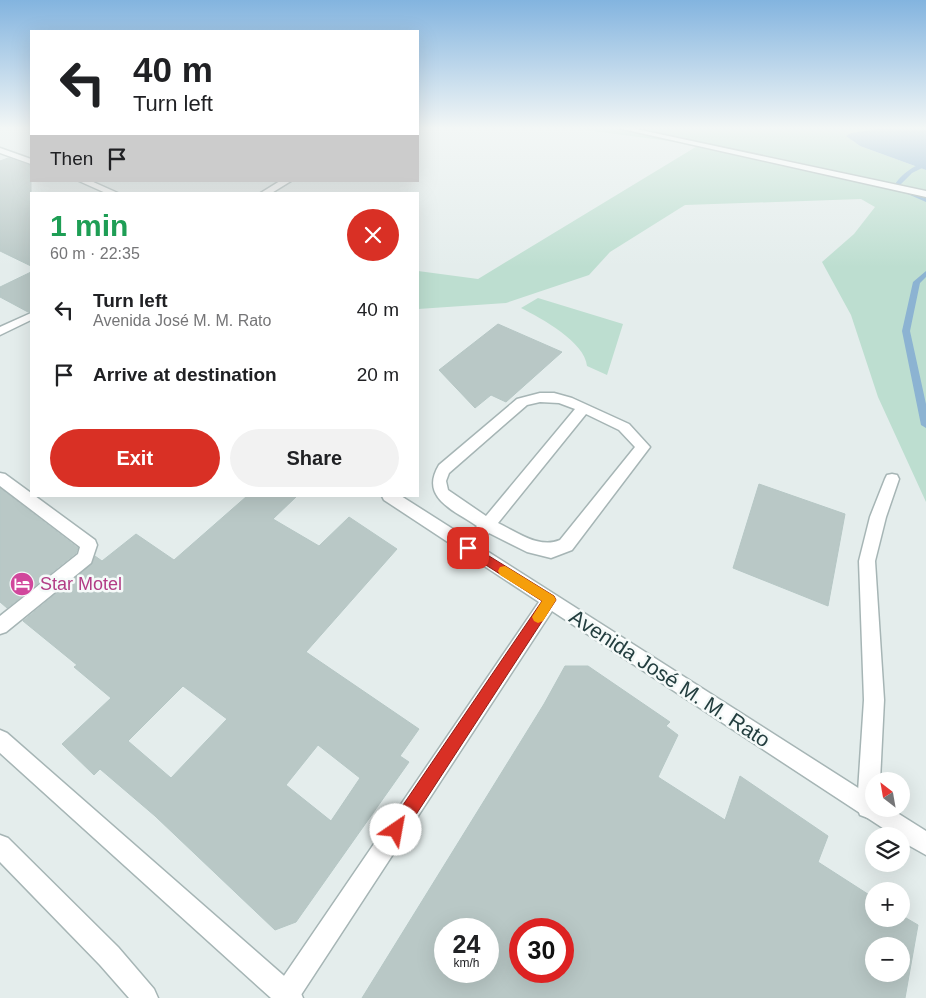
<!DOCTYPE html>
<meta charset="utf-8">
<style>
body{margin:0;font-family:Arial,sans-serif;background:#f2f2f2;color:#202124;height:100vh;display:flex;flex-direction:column;font-size:19px;white-space:nowrap}
*{box-sizing:border-box;margin:0}
p{font-size:16px;color:#757577}
.icon{flex:none;width:28px;height:28px;fill:none;stroke:currentColor;stroke-width:2;stroke-linecap:round;stroke-linejoin:round}
.map{position:relative;flex:1;overflow:hidden}
.sheet{position:absolute;left:30px;top:192px;width:389px;height:305px;display:flex;flex-direction:column;background:#fff;border-radius:0px;box-shadow:0 5px 20px #0002}
.sheet>*{flex:none}
.guide{position:absolute;left:30px;top:30px;width:389px;height:152px;border-radius:0px;box-shadow:0 5px 20px #0002;background:#fff;color:#202124;overflow:hidden}
.needle{width:32px;rotate:329deg}
.buttons{position:absolute;left:865px;top:772px;display:grid;gap:10px}
.buttons a{display:grid;place-items:center;width:45px;height:45px;border-radius:50%;background:#fff;box-shadow:0 5px 20px #0002;font-size:25px}
.speed{position:absolute;left:434px;top:918px;display:flex;gap:10px;font-size:25px;font-weight:700;text-align:center}
.speed>*{display:grid;place-content:center;width:65px;height:65px;border-radius:50%;background:#fff;box-shadow:0 5px 20px #0002;line-height:1}
.speed small{font-size:12px;font-weight:400}
.speed .limit{border:8px solid #d22;background:#fff;color:#111}
.pin{position:absolute;display:grid;place-items:center;width:42px;height:42px;color:#fff;margin:-21px;border-radius:10px;box-shadow:0 2px 8px #0006}
.me{position:absolute;width:55px;margin:-28px;rotate:33deg;stroke-linejoin:round;filter:drop-shadow(0 0 4px #0008)}
.turn{display:flex;align-items:center;gap:18px;height:105px;padding:0 20px;font-size:22px}
.turn .icon{width:65px;height:65px;stroke-width:2.5}
.turn b{display:block;font-size:35px;line-height:42px}
.then{display:flex;align-items:center;height:48px;padding:0 20px;background:#0003;gap:10px;font-size:19px}
.round{display:grid;place-items:center;flex:none;width:52px;height:52px;border-radius:26px;background:#f2f2f2}
.head{display:flex;align-items:center;justify-content:space-between;height:85px;padding:0 20px}
h1{font-size:30px;font-weight:700;line-height:38px;color:#1e9e55}
.action{display:flex;gap:10px;margin-top:auto;padding:10px 20px}
.action a{flex:1;height:58px;border-radius:30px;background:#d93025;color:#fff;font-size:20px;font-weight:700;line-height:58px;text-align:center}
.action a+a{background:#f2f2f2;color:#202124}
ul{padding:0;list-style:none}
li{display:flex;align-items:center;gap:15px;height:65px;padding:0 20px}
li div{flex:1}
li b{display:block;font-size:19px}
li em{font-style:normal}
.map>svg:first-child{display:block}
.green{fill:#bdded0}
.water{fill:#8cb3d2}
.lines{fill:none;stroke-linecap:round;stroke-linejoin:round}
.stream{fill:#8cb3d2;fill-rule:evenodd}
.building{fill:#b9c8c6;stroke:#b6c7c5;fill-rule:evenodd}
.service-casing{stroke:#a6b5b5;stroke-width:3}
.minor-casing{stroke:#a6b5b5;stroke-width:3}
.tertiary-casing{stroke:#a6b5b5;stroke-width:3}
.service{fill:#fff;fill-rule:evenodd}
.minor{fill:#fff;fill-rule:evenodd}
.tertiary{fill:#fff;fill-rule:evenodd}
.route{fill:#d93025;stroke:#8d1f18}
.slow{fill:#f59e0b}
.labels{text-anchor:middle;dominant-baseline:central;stroke-width:5;stroke-linejoin:round;paint-order:stroke}
.hotel-label{font-size:18px;fill:#b23c85;stroke:#f5faf9;text-anchor:start}
.near-street-label{font-size:21px;fill:#233e3f;stroke:#f5faf9}
</style>
<div class="map">
<svg width="926" height="998" viewBox="0 0 926 998">
<rect width="100%" height="100%" fill="#e4edec"/>
<path class="green" d="M571,128H926V130L846,136L860,146L926,170V502L878,397L851,315L822,262L854,234L875,207L861,199L685,205L610,252L589,275L506,303L418,309V271L478,279L699,145Z
M538,298L623,324L607,375L587,366C585,342 541,318 521,308Z"/>
<path class="water" d="M877,129L926,130V170L860,146L846,136L851,133Z"/>
<g class="lines">
<path class="stream" d="M926,162V166L912,173L901,184L902,188H898L895,184C903,173 913,166 926,162Z
M901,189H905L926,198V202L901,191Z
M926,271V277L920,283L910,331L926,404V428L921,425L902,331L913,282Z"/>
</g>
<path class="building" d="M8,158L31,166V266L0,251V161Z
M31,272V311L28,312L0,297V287Z
M498,324L562,352L506,402L491,395L475,408L439,370Z
M759,484L845,514L828,606L733,568Z
M0,488L78,548L76,553L7,608L0,602Z
M247,496H297L273,519L319,546L349,517L397,549L306,652L419,729L400,756L409,762L296,922L275,930L155,816L100,769L94,775L62,744L111,698L74,667L77,665L23,621L92,564L95,556L102,561L136,534L174,560ZM183,686L227,719L171,778L128,741ZM318,745L360,778L331,821L286,785Z
M565,666H588L670,722L666,726L678,735L658,777L725,820L740,776L828,836L818,862L874,898V919H901V915L918,925L905,998H362L544,704ZM445,929H488V971H445ZM520,929H562V971H520ZM874,946H901V974H874Z"/>
<g class="lines">
<g class="service-casing">
<path id="service" d="M618,128H631L926,191V197Z
M0,473L5,474L31,493V496H35L95,540L97,545L91,563L6,632L0,634V616L78,554L80,547L0,486Z
M892,474L897,475L899,479L886,517L875,561L884,700L880,781H874V809H878L876,815L868,818L860,815L857,807L864,700L859,561L870,517L885,479L887,475Z"/>
</g>
<g class="minor-casing">
<path id="minor" d="M0,148L31,159V164L0,153Z
M79,181H91L120,194H108Z
M280,181H291L270,194H259Z
M31,313V320L0,335V327Z
M540,393H554L572,398L629,424L650,447L572,550L551,558L527,552L489,533L479,546L874,798V809H891L926,831V855L901,841V836H895L552,611L299,998H271L275,989L539,602L384,500L382,496H401L467,538L477,526C454,510 419,498 439,465L517,399ZM540,402L559,403L575,409L486,516L448,490L446,481L449,473L527,405ZM586,414L619,430L635,447L560,540C539,549 517,532 498,523Z"/>
</g>
<g class="tertiary-casing">
<path id="tertiary" d="M0,730L7,733L299,989L303,998H271L0,753Z
M0,835L8,838L118,947L154,989L158,998H129L100,965L0,862Z"/>
</g>
<use href="#service" class="service"/>
<use href="#minor" class="minor"/>
<use href="#tertiary" class="tertiary"/>
</g>
<linearGradient id="sky" x2="0" y2="1"><stop stop-color="#83b4df"/><stop offset="0.48" stop-color="#f3f7f6"/><stop offset="1" stop-color="#f3f7f6" stop-opacity="0"/></linearGradient>
<rect width="926" height="267" fill="url(#sky)"/>
<path class="route" d="M468,543L554,596L556,600L402,836L396,838L390,836L388,830L390,824L542,601L464,551L462,548L464,544Z"/>
<path class="slow" d="M505,566L554,596L556,600L543,621L538,623L534,621L532,617L542,601L500,575L498,571L500,567Z"/>
<defs>
<g id="hotel-disc" transform="scale(1.25)"><circle r="9.5" fill="#d1479c" stroke="#f5faf9"/><path d="M-6-4.5h1.5V1H6V5H4.5V3h-9V5H-6ZM-4 0a1.8 1.8 0 1 1 3.6 0ZM.5 0V-2.5h3Q6-2.5 6 0Z" fill="#fff"/></g>
</defs>
<g fill-rule="evenodd">
<use href="#hotel-disc" x="22" y="584"/>
</g>
<g class="labels">
<g class="hotel-label">
<text x="40" y="584">Star Motel</text>
</g>
<g class="near-street-label">
<text transform="translate(670 678) rotate(33)">Avenida José M. M. Rato</text>
</g>
</g>
</svg>
<div class="buttons">
<a><svg class="needle" viewBox="-14 -14 28 28"><path d="M0-13l5 13h-10z" fill="#e53935"/><path d="M0 13l5-13h-10z" fill="#757577"/></svg></a>
<a><svg class="icon" aria-label="layers" viewBox="0 0 24 24"><path d="M12 4l9 5-9 5-9-5zM3 14l9 5 9-5"/></svg></a>
<a>+</a>
<a>−</a>
</div>
<div class="speed"><div>24<small>km/h</small></div><div class="limit">30</div></div>
<div class="pin" style="left:468px;top:548px;background:#d93025"><svg class="icon" aria-label="arrive" viewBox="0 0 24 24"><path d="M6 21V4h12l-3 4 3 4H6"/></svg></div>
<svg class="me" style="left:396px;top:830px" viewBox="-20 -20 40 40"><circle r="19" fill="#fff"/><path d="M0-13L10 11 0 6-10 11z" fill="#d93025"/></svg>
<div class="guide">
<div class="turn"><svg class="icon" aria-label="left" viewBox="0 0 24 24"><path d="M17 20v-9H6M10 6l-5 5 5 5"/></svg><div><b>40 m</b>Turn left</div></div>
<div class="then">Then<svg class="icon" aria-label="arrive" viewBox="0 0 24 24"><path d="M6 21V4h12l-3 4 3 4H6"/></svg></div>
</div>
<section class="sheet">
<div class="head"><div><h1>1 min</h1><p>60 m · 22:35</p></div><a class="round" style="background:#d93025;color:#fff"><svg class="icon" aria-label="close" viewBox="0 0 24 24"><path d="M6 6l12 12M18 6L6 18"/></svg></a></div>
<ul>
<li><svg class="icon" aria-label="left" viewBox="0 0 24 24"><path d="M17 20v-9H6M10 6l-5 5 5 5"/></svg><div><b>Turn left</b><p>Avenida José M. M. Rato</p></div><em>40 m</em></li>
<li><svg class="icon" aria-label="arrive" viewBox="0 0 24 24"><path d="M6 21V4h12l-3 4 3 4H6"/></svg><div><b>Arrive at destination</b></div><em>20 m</em></li>
</ul>
<div class="action"><a>Exit</a><a>Share</a></div>
</section>
</div>
